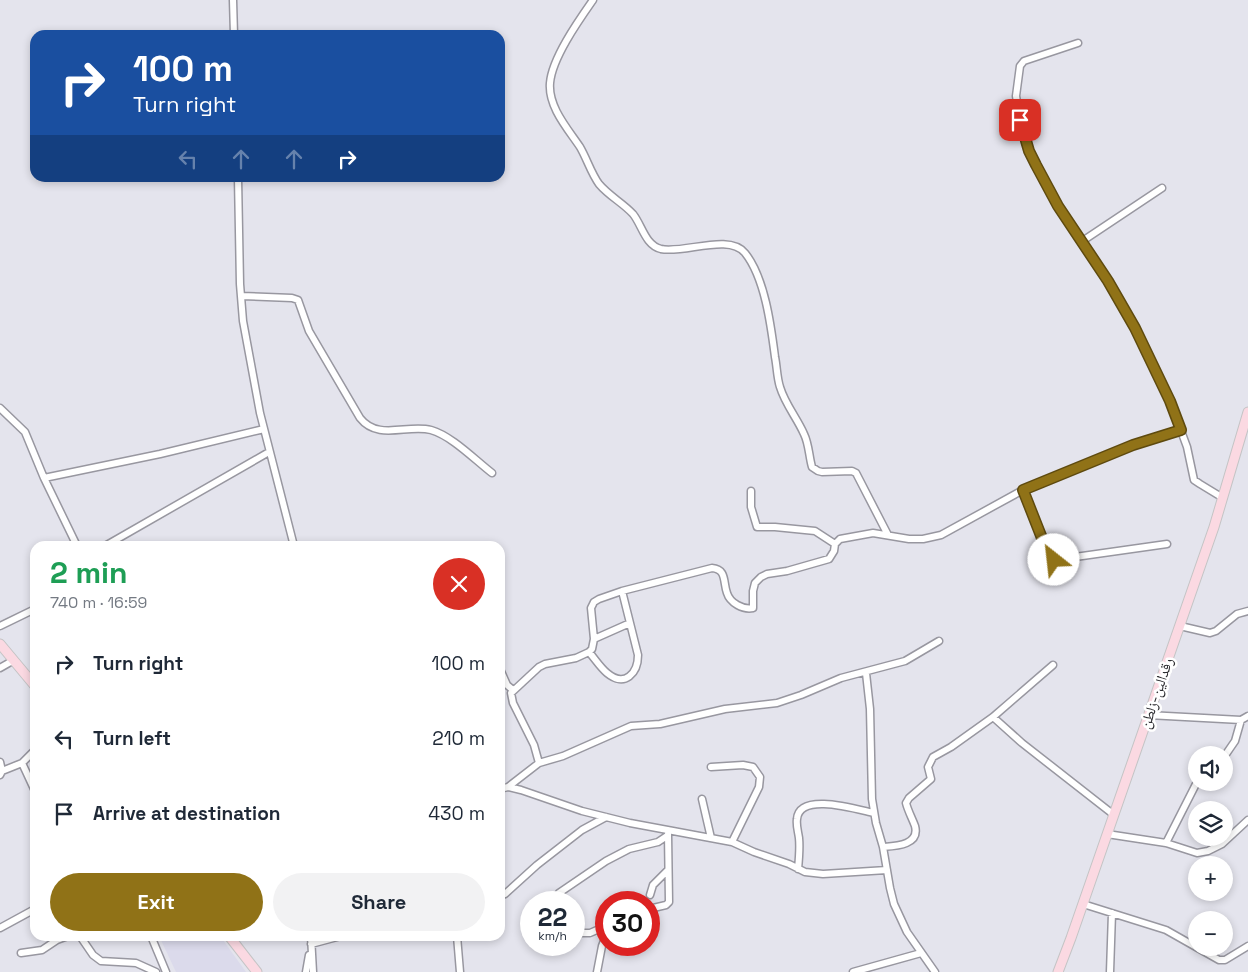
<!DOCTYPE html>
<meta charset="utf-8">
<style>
body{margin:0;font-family:"Space Grotesk","Noto Naskh Arabic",sans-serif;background:#f2f2f3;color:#1f2937;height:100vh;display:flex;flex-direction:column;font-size:19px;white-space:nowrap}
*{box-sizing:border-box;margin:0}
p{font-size:16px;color:#747a83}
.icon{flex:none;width:28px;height:28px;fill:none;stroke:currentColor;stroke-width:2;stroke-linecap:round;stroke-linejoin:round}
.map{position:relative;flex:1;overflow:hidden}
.drawer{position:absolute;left:30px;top:541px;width:475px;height:400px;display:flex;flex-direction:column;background:#fff;border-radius:15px;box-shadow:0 2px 8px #0003}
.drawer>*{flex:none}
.banner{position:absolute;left:30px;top:30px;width:475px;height:152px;border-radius:15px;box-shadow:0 2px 8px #0003;background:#1a4fa0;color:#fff;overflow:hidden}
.buttons{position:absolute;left:1188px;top:746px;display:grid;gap:10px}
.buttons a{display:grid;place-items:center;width:45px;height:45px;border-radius:50%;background:#fff;box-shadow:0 2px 8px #0003;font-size:25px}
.speed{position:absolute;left:520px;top:891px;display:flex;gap:10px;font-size:25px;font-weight:700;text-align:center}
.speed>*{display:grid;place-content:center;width:65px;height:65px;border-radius:50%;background:#fff;box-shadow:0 2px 8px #0003;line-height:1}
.speed small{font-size:12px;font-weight:400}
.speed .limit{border:8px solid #d22;background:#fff;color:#111}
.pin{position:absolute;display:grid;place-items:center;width:42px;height:42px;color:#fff;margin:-21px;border-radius:10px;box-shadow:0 2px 8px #0006}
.me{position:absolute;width:55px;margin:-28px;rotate:331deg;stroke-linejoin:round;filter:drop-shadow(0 0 4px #0008)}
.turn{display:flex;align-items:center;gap:18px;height:105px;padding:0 20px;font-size:22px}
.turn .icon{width:65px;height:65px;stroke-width:2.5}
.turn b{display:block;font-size:35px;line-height:42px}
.lanes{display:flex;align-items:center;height:48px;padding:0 20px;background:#0003;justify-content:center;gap:25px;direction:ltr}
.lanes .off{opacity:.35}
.round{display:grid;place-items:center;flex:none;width:52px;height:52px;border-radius:26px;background:#f2f2f3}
.summary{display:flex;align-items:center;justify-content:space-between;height:85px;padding:0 20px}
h1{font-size:30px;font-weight:700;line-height:38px;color:#1e9e55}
.button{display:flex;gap:10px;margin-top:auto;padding:10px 20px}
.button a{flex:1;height:58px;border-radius:30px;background:#907217;color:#fff;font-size:20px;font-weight:700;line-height:58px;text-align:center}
.button a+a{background:#f2f2f3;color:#1f2937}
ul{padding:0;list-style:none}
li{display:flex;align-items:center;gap:15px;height:75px;padding:0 20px}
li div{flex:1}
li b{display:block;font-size:19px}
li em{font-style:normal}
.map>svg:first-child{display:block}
.built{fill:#dbdaeb}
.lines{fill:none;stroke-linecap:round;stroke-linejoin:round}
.minor-casing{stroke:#9897a0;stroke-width:9}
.major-casing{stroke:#c4c4c5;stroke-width:11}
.minor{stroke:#fff;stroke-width:6}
.major{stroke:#fbd9e2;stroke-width:9}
.route-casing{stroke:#5e4a0f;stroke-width:12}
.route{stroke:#907217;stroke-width:9}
.labels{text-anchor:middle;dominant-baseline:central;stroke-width:5;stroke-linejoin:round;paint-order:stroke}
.street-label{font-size:15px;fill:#2d2d31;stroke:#fff}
</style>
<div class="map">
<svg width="1248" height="972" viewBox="0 0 1248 972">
<rect width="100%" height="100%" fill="#e4e4ed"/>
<path class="built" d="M159,936H220L246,972H176Z"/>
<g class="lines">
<g class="minor-casing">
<path id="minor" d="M233,0L234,35
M593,0C579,20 552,58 550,83C548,107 568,129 580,147C587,159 591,173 599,184C609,196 623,203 633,214C642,225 645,245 661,249C684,254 729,233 745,253C765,278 771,326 775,357C777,367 777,378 780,387C785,404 797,418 804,434C809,444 809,457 812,467L818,471L822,472L852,471L856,473L888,535
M1078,43L1024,61L1020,66L1016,96L1020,120L1029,151L1058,206L1108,281L1135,328L1170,401L1187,447L1194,480L1200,484L1223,498
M238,178L240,284L243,321L260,413L294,546
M1081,242L1162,188
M241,296L292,298L298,300L309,331L360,418C378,441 407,424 431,430C452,436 475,460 492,473
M0,408L25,432L44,478L77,546
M44,478L160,454L264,429
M1023,490L1049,556L1054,560L1167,544
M751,491V507L757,527H775L815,531L835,544
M105,546L269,452
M0,626L35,609
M1180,626L1210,633L1216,631L1237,614L1248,611
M594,639L630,623
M589,652C595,659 600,667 607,673C625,688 638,673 638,655L622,591
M0,668L14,660
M500,669L507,685L513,690
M866,673L870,709L872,799L876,823L883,847L890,888L894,904L907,932L935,972
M1148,715L1241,720L1248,716
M993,717L1022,743L1114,815
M1224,757L1235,741L1241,720
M0,762L2,771L0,775
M22,763L35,791
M539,763L534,745L513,703L511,693L539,667L545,664L576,658L589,652L592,649L594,639L591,608L594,602L599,599L622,591L712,568C727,569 723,583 727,593C730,603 743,610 753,608V591L755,583L761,577L767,574L787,571L829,559L834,551L835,544L840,539L873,533L909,539H923L941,535L1023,490L1133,445L1181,430
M711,767L743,765L753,767L760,777L759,787L732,842
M2,771L22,763L35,750
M508,787L539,763L563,756L631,726L660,724L725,709L777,703L801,695L841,678L905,661L939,641
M500,789L508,787L521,790L582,811L630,823L732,842L754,852L789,864L805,872L823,874L887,870
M702,799L711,838
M1107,834L1166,843L1197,853L1208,851L1222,844L1248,820
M1166,843L1197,782
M883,847C896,846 920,845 915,826C912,818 908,811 906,803L909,798L931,779L928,767L933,757L951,747L993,717L1053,665
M798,869C799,859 800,848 799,838C798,831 796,825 797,819C799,791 859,810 874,813
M650,895L653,885L668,870
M500,896L505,894L537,865L582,830L606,817
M553,902L559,893L606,861L629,849L658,842L667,836
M1083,904L1166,930L1219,960H1225L1248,946
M649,909L666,905L669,902L668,834
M0,928L35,909
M574,933H590L606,926
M80,936L93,955L101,961L136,963L156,972
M151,936L166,972
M311,936L313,972
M457,936L460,972
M311,944L341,936
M21,953L42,950L57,940L68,936
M306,972L309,955
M597,972L602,946L606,936
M853,972L921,953
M1110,972L1112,913"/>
</g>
<g class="major-casing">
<path id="major" d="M0,644L35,686
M229,936L257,972
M1058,972L1071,938L1214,527L1248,412"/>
</g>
<use href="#minor" class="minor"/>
<use href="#major" class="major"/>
</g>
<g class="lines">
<g class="route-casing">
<path id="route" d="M1020,120L1029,151L1036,165L1058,206L1108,281L1135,328L1170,401L1181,430L1133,445L1023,490L1049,556L1054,560"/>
</g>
<use href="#route" class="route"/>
</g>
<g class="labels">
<g class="street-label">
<text transform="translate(1156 693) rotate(-71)">رقدالين-زلطن</text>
</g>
</g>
</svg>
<div class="buttons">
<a><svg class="icon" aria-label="sound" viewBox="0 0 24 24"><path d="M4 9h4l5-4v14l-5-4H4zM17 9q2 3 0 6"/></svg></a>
<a><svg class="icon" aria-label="layers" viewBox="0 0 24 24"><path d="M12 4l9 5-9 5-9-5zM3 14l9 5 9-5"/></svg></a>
<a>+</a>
<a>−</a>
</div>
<div class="speed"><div>22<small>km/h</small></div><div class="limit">30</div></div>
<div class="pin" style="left:1020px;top:120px;background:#d93025"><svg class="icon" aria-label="arrive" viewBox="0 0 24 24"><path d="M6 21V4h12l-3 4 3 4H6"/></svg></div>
<svg class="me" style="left:1054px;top:560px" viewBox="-20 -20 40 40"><circle r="19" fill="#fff"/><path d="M0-13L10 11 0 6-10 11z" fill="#907217"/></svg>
<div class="banner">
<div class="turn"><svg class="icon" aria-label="right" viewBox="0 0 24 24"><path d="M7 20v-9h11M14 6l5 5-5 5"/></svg><div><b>100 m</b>Turn right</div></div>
<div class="lanes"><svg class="icon off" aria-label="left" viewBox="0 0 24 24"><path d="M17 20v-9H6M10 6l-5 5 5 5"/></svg><svg class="icon off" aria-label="ahead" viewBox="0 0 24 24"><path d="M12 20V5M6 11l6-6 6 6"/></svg><svg class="icon off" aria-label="ahead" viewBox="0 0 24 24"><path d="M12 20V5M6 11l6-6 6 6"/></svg><svg class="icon" aria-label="right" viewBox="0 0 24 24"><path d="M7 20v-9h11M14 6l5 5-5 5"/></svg></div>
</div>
<section class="drawer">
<div class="summary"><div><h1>2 min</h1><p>740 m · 16:59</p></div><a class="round" style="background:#d93025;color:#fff"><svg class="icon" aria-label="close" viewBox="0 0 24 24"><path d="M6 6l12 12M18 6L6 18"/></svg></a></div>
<ul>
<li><svg class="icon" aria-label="right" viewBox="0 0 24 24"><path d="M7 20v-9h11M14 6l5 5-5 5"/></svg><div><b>Turn right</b></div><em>100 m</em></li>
<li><svg class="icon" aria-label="left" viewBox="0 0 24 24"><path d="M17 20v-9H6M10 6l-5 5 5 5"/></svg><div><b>Turn left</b></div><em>210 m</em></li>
<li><svg class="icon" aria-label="arrive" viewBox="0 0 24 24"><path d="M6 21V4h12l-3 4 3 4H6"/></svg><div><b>Arrive at destination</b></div><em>430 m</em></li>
</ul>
<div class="button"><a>Exit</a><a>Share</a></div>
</section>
</div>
